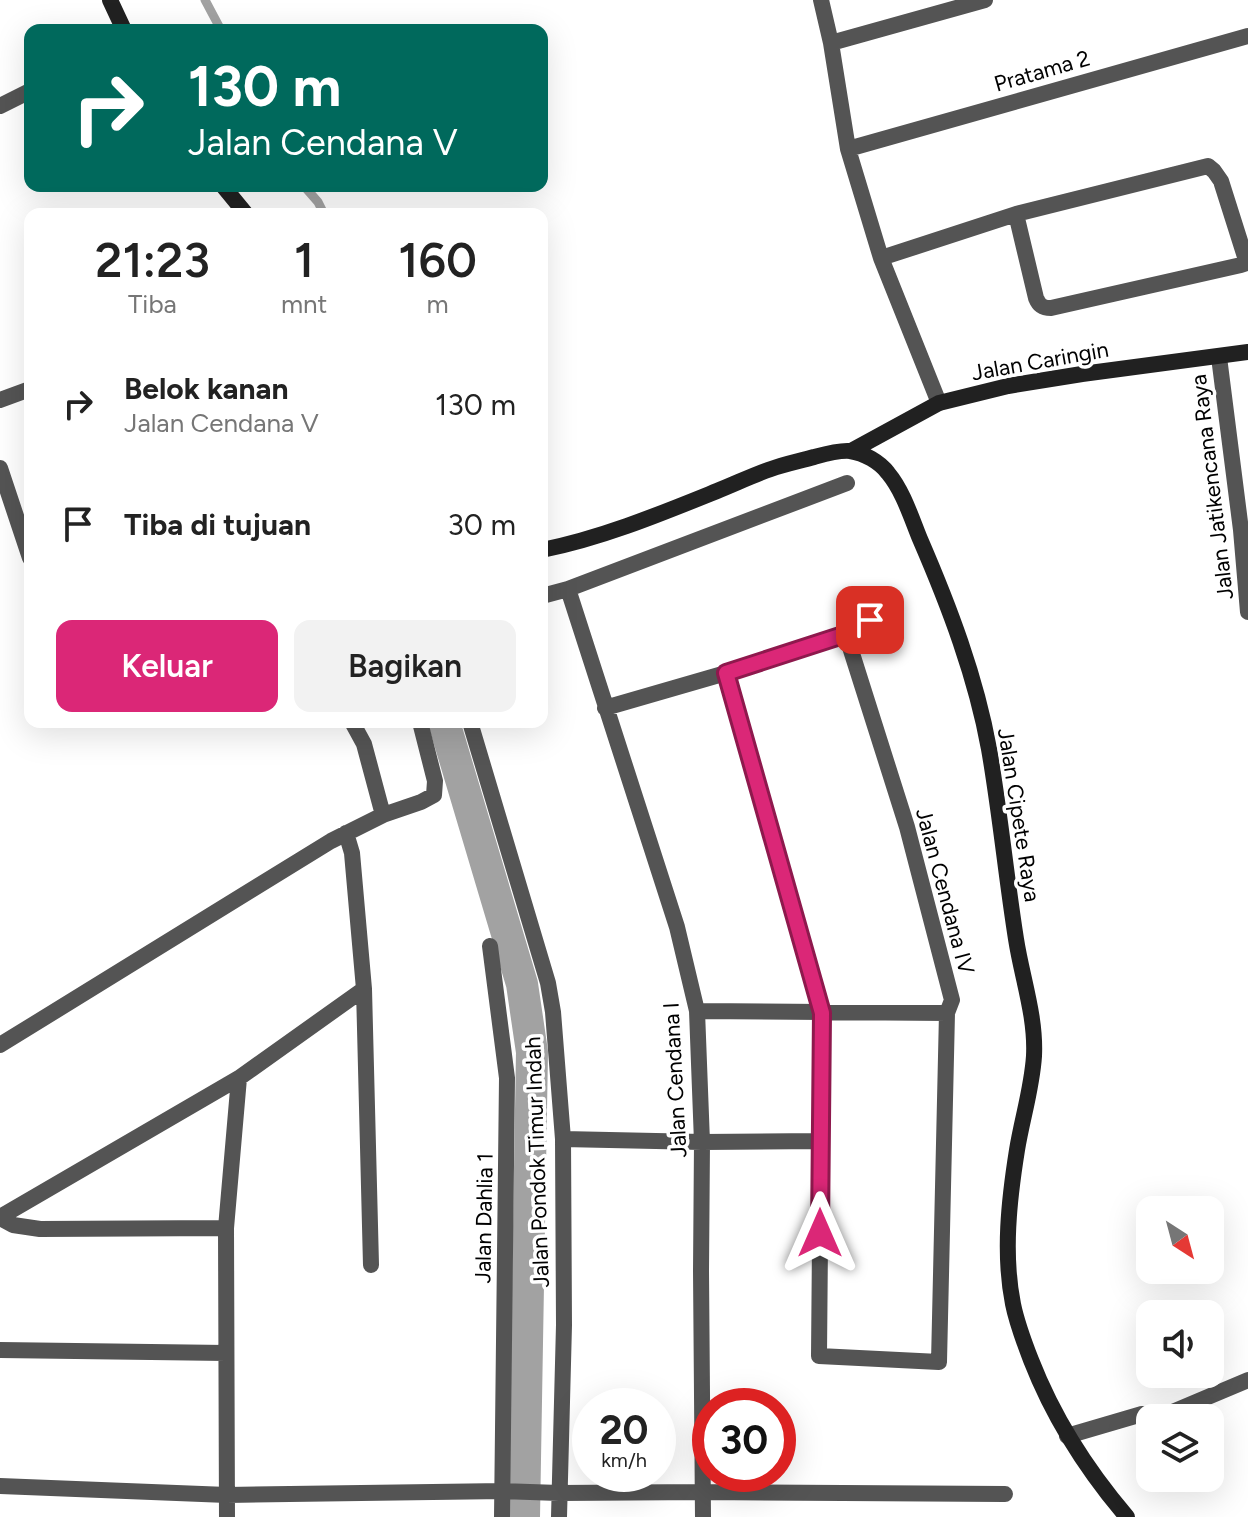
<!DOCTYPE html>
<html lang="id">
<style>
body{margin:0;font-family:Figtree,sans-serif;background:#f2f2f2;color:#222;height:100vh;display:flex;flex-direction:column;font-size:30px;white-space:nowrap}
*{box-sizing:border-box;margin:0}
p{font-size:26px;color:#767676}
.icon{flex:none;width:44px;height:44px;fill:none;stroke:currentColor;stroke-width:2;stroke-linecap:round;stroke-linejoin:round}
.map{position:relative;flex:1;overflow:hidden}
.sheet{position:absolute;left:24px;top:208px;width:524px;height:520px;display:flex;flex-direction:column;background:#fff;border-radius:16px;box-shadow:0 8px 32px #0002}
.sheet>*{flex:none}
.hud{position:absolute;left:24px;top:24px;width:524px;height:168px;border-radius:16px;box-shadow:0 8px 32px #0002;background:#00695c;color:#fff;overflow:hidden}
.needle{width:52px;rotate:144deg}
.fabs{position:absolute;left:1136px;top:1196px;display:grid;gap:16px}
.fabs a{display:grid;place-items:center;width:88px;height:88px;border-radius:16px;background:#fff;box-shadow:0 8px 32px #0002;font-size:40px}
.speed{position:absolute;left:572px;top:1388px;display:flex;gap:16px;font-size:40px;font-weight:700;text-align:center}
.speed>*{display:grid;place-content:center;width:104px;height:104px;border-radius:50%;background:#fff;box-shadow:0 8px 32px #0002;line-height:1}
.speed small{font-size:20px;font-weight:400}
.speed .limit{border:12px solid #d22;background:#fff;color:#111}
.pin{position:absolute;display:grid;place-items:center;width:68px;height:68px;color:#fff;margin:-34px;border-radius:16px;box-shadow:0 4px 12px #0006}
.me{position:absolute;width:88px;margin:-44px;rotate:0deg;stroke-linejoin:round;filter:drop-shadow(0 0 6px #0008)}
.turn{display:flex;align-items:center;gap:28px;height:168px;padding:0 32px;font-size:36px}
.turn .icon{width:104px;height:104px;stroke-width:2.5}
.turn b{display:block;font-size:56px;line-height:68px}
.eta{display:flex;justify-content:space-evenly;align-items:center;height:136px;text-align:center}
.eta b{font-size:48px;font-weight:600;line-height:56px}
.cta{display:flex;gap:16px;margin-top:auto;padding:16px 32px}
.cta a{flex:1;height:92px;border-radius:16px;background:#db2777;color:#fff;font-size:32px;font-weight:600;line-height:92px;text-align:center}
.cta a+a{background:#f2f2f2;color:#222}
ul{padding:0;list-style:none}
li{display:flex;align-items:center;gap:24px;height:120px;padding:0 32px}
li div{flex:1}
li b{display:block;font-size:30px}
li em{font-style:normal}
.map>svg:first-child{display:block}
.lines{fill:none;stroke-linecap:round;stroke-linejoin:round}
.stream{stroke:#a2a2a2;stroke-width:9}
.canal{stroke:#a2a2a2;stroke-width:32}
.street{stroke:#545454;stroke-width:16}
.secondary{stroke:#212121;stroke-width:16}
.route-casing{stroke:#8e194d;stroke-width:20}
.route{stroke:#db2777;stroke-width:14}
.labels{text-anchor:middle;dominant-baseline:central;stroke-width:7;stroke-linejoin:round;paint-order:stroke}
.street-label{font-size:22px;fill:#000;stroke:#fff}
</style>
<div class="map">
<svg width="1248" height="1517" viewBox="0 0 1248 1517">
<rect width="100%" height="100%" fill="#fff"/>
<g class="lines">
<path class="stream" d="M205,0L221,30
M304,186L318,202L324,214"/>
<path class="canal" d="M444,722L522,984L532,1052L524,1517"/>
<path class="street" d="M821,0L831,43L848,149L881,258L939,403
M831,43L985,0
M0,106L30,91
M848,149L1248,36
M881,258L1016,214L1208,166L1214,171L1221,181L1246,260L1244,264L1241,265L1051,308C1042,308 1039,305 1036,298L1016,214
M1219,357L1241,530L1248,612
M0,400L30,389
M0,468L30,558
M568,589L677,927L697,1011L702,1142L701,1271L703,1517
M542,596L568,589L847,483
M726,673L822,1013L819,1356L939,1362L947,1013L952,1000L907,827L849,644L840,636
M605,708L726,673L840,636L882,613
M352,722L364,744L383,815
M470,722L548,983L553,1012L563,1139L564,1325L559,1517
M346,833L352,853L364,989L371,1265
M490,946L507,1078L502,1517
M697,1011L947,1013
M0,1045L331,841L383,815L421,802L434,795L435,781L420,722
M563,1139L702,1142L820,1141
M0,1217L239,1078L364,989
M0,1218L13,1225L40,1229L226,1228
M0,1350L226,1353
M1158,1418L1248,1380
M1067,1436L1142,1414L1148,1415L1153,1418
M0,1486L227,1495L504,1491L559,1493L704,1492L1005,1494
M227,1517L226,1228L239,1078"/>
<path class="secondary" d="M110,0L124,30
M223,186L246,214
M851,451L939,403L1008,386L1082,374L1248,352
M542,550C602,538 660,514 717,491C735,484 753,475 771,469C785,464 800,461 814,457C825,454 839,450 850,451C864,453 880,462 888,473C903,491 911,517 920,539C949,606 976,677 989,749C1000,812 1006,876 1016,939C1022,978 1036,1016 1034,1056C1032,1088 1022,1119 1017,1150C1009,1200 1003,1254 1013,1304C1017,1324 1024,1342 1031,1360C1054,1419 1086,1469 1127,1517"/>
</g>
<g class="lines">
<g class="route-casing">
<path id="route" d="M820,1233L822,1013L726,673L840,636L870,620"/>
</g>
<use href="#route" class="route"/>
</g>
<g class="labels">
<g class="street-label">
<text transform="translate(1042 71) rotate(-16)">Pratama 2</text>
<text transform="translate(1040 361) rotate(-10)">Jalan Caringin</text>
<text transform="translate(1212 487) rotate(-97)">Jalan Jatikencana Raya</text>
<text transform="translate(1019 815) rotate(81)">Jalan Cipete Raya</text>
<text transform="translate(945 891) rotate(75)">Jalan Cendana IV</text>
<text transform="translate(675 1080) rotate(-93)">Jalan Cendana I</text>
<text transform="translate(537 1162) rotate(-92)">Jalan Pondok Timur Indah</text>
<text transform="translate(484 1218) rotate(-89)">Jalan Dahlia 1</text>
</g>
</g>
</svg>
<div class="fabs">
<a><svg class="needle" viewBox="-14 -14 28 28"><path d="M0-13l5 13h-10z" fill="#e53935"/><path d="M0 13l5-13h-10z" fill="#767676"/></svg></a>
<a><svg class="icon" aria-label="sound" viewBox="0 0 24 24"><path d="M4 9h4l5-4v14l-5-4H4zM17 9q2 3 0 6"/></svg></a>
<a><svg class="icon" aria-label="layers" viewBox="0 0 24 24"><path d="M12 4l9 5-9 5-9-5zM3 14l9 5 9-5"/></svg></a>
</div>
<div class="speed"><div>20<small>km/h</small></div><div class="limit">30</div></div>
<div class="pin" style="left:870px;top:620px;background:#d93025"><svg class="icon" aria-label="arrive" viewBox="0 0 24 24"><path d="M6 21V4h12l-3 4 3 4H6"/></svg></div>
<svg class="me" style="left:820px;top:1233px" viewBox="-20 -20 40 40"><path d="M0-17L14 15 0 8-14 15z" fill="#db2777" stroke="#fff" stroke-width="4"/></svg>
<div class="hud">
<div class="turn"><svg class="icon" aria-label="right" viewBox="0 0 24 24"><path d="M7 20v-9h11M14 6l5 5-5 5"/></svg><div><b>130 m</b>Jalan Cendana V</div></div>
</div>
<section class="sheet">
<div class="eta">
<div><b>21:23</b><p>Tiba</p></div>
<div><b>1</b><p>mnt</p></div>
<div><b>160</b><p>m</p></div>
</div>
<ul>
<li><svg class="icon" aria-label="right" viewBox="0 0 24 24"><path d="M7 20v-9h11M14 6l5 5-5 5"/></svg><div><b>Belok kanan</b><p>Jalan Cendana V</p></div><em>130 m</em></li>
<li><svg class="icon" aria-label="arrive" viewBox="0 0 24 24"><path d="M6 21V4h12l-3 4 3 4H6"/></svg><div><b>Tiba di tujuan</b></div><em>30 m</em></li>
</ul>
<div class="cta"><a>Keluar</a><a>Bagikan</a></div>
</section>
</div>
